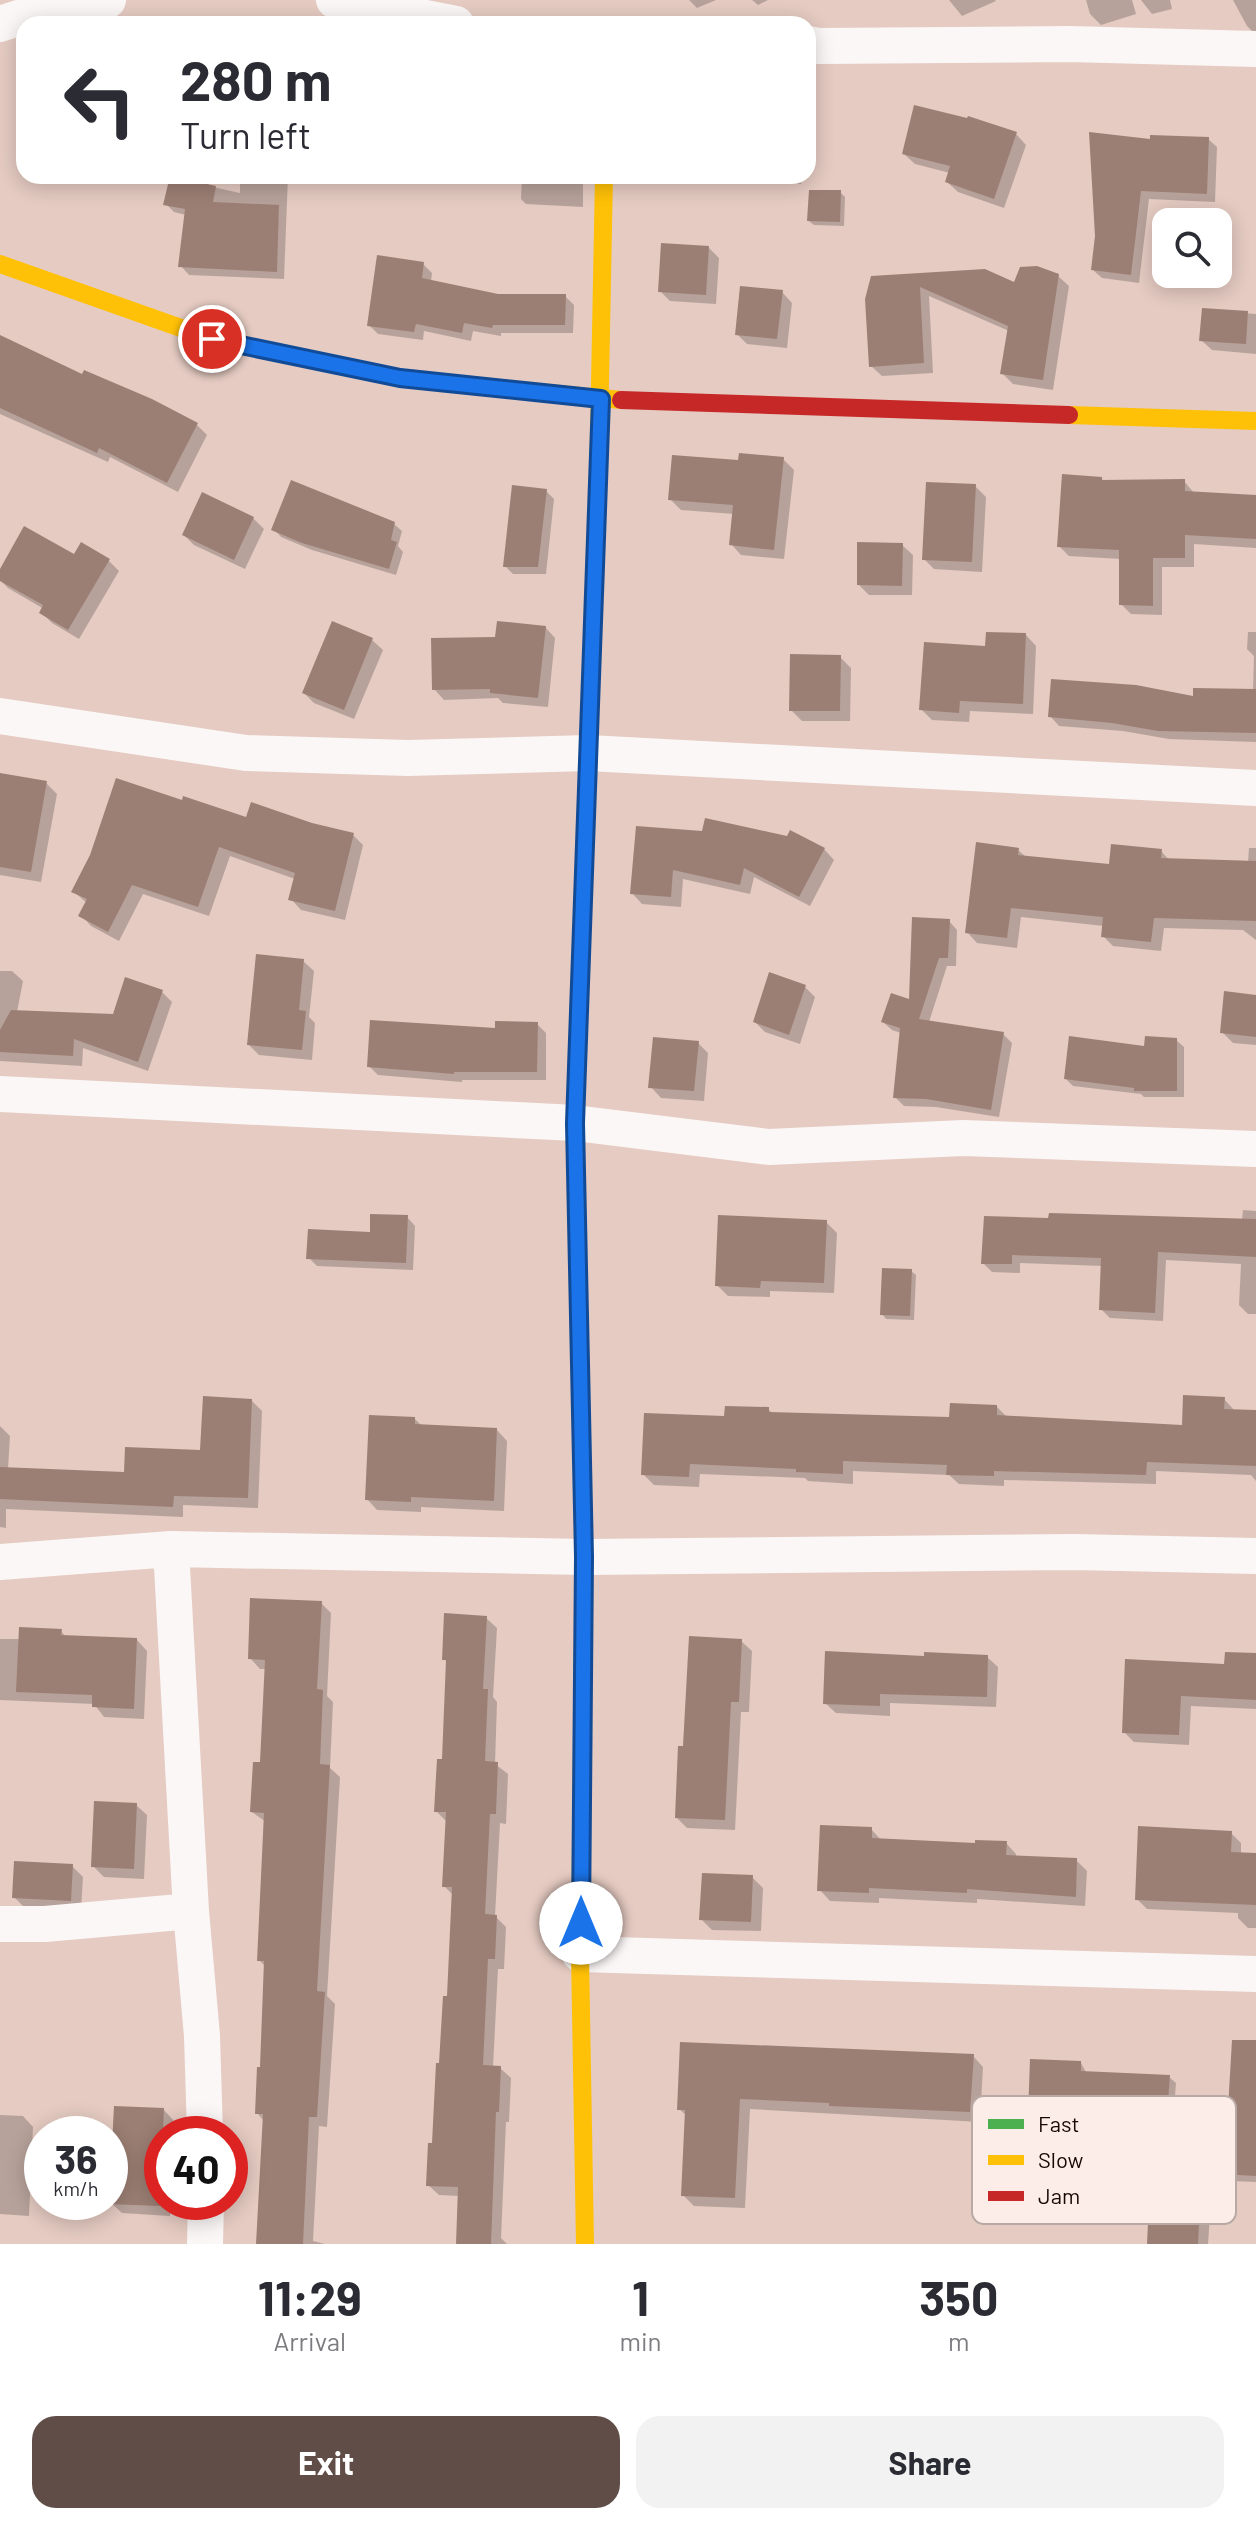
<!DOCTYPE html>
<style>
body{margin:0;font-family:Barlow,sans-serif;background:#f2f2f3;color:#2b2b33;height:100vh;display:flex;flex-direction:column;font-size:30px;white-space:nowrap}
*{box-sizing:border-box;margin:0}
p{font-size:26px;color:#7c7c81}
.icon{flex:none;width:44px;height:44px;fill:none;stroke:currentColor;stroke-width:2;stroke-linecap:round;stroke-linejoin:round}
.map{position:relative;height:2244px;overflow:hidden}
.drawer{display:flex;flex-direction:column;background:#fff;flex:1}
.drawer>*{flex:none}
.guide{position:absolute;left:16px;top:16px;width:800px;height:168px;border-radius:24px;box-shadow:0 4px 20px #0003;background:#fff;color:#2b2b33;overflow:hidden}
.fabs{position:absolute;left:1152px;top:208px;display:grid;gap:16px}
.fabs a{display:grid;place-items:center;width:80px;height:80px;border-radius:16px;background:#fff;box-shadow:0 4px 20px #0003;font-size:40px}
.speed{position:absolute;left:24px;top:2116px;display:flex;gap:16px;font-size:40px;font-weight:700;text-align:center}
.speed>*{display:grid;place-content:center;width:104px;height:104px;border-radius:50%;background:#fff;box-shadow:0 4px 20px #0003;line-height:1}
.speed small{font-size:20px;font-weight:400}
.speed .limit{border:12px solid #d22;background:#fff;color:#111}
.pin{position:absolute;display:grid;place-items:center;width:68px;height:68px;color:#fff;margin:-34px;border:4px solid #fff;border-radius:50%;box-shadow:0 2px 8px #0007}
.me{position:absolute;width:88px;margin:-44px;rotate:0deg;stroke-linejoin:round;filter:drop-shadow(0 0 6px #0008)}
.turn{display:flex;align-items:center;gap:28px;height:168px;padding:0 32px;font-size:36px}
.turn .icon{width:104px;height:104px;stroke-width:2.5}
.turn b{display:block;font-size:56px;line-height:68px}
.eta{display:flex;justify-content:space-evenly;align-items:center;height:136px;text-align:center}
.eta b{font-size:48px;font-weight:700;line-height:56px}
.action{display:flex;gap:16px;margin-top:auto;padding:16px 32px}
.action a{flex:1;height:92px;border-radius:24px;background:#604d47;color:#fff;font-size:32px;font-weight:700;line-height:92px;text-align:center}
.action a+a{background:#f2f2f3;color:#2b2b33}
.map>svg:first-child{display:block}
.shadow{fill:#0003}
.building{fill:#9c7f74}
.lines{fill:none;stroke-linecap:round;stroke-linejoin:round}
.street{stroke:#fbf7f6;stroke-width:36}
.fast{stroke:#4caf50;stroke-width:18}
.slow{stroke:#ffc107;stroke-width:18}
.jam{stroke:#c62828;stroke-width:18}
.route-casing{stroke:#114b97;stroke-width:20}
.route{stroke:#1a73e8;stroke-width:14}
.key{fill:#fcede8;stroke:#b8a9a4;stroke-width:2}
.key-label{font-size:22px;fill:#190905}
</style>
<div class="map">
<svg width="1256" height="2244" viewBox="0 0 1256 2244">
<rect width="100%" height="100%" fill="#e5cbc2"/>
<path class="shadow" d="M689,0H716L697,8Z
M752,0H768L758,5Z
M949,0H995L996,1L962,16Z
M1086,0H1132L1136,14L1101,25L1090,14Z
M1141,0H1170L1172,9L1152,14Z
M1233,0H1256V35L1247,26Z
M968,120L1016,134L1026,145L1004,208L958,192L947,182L950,173L915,164L904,154Z
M1208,139L1217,147L1215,202L1149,199L1139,283L1102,278L1093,270L1152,141Z
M240,176H288L284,279L189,275L181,266L186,215L174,212L166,204L172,178L240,193Z
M522,176L578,178L583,182V207L526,204L521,199Z
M740,176H802L801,184Z
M840,192L845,197L844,226L814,225L809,221Z
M709,248L719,258L716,304L670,301L660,291Z
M423,264L432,273L431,282L498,296H565L574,305L573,333H501V336L473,331L471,341L424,331L423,340L378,334L369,325Z
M1058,276L1069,286L1053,390L1013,384L1002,373L1009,331L929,296L933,373L882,376L871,366L873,278L1016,285Z
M782,292L792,303L787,348L747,344L737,334Z
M1203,310L1256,314V354L1212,350L1201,340Z
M0,338L83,377L197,425L207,435L178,492L110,457L108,462L0,414Z
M783,459L794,470L784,559L741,555L731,544L734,514L681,510L670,499L740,462Z
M1101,478L1105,482L1184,481L1194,493L1256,497V548L1194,544V567H1162V615L1131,614L1121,604V559L1069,556L1059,546Z
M975,486L986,497L982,572L934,569L924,559Z
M546,491L554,499L546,574H513L505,566Z
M253,518L264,529L245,569L194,545L184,535Z
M394,524L402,531L398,546L403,552L396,575L312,550L281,537L274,529Z
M902,545L913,555L912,595H869L859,585Z
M75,556L109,561L119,571L79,639L52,623L42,613L44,609L8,588L0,580V573Z
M545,627L555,638L548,707L503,703L498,698L444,700L434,689L497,639Z
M1248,632H1256V742L1169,739L1123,731L1059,726L1050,716L1253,691L1254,656L1247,649Z
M1026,635L1036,646L1033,714L970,711L969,722L932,720L921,709L987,648Z
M372,640L383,650L354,719L314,703L304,693Z
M840,657L851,668L850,721H802L791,710Z
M0,775L46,783L57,794L41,882L0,875Z
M183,803L247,819L312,825L353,835L363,845L345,920L301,910L291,899L295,879L230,856L209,916L143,894L119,941L91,926L81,915L87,903L74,892Z
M637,828L824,849L834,860L810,906L754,877L750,894L683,879L681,907L642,904L632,893Z
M1249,848H1256V940L1243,930L1164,928L1161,951L1113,946L1103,936L1104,926L1021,917L1017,948L977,943L967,932L1018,850L1026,857L1110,866L1161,851L1170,861L1248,863Z
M949,921L957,930L956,966H947L929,1022L1003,1034L1012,1043L999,1117L936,1107L904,1106L895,1097L901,1033L892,1030L883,1022L911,1002Z
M303,961L314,971L309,1017L315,1023L312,1060L259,1055L249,1045Z
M0,971H12L23,981L17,1012L114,1016L162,992L172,1002L148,1071L83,1048L82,1066L0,1061Z
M805,987L815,997L800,1044L765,1032L755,1022Z
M1256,997V1045L1233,1043L1222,1032Z
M537,1024L546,1033V1080H462V1082L378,1075L369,1066L497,1030Z
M1176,1040L1184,1047V1097H1144L1141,1094L1073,1086L1066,1079L1146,1048Z
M698,1043L708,1053L704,1101L661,1098L651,1087Z
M1243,1210L1256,1211V1314H1248L1239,1305L1241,1264L1166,1260L1163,1321L1110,1318L1101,1309L1103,1266L1020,1263V1273L992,1272L983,1263L986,1218L1242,1220Z
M407,1217L415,1226L413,1270L317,1266L309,1258L372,1234Z
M826,1222L837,1233L834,1293L770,1291V1297L728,1296L717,1285Z
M911,1271L916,1275L914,1320L886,1319L882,1314Z
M1224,1399L1235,1411L1256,1412V1481L1251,1475L1156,1471V1484L1004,1480V1486L959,1484L949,1475L853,1471V1484L808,1481L805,1478L700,1474L699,1487L654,1485L643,1474L726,1418L768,1409L773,1414L951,1419L997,1407L1007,1417L1183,1427Z
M252,1401L262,1411L258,1508L183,1505V1517L6,1509V1528L0,1527V1426L10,1436L8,1469L126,1474L202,1452Z
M414,1418L422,1426L497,1430L507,1441L504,1511L421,1507V1512L377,1510L367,1499Z
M321,1603L331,1613L327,1696L333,1702L330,1768L340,1777L327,1996L335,2004L327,2127L319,2126L313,2241L325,2244H258L264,2121L257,2113L262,2069L265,1966L259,1960L266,1822L252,1812L262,1764L267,1669H260L250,1658Z
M486,1618L497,1628L493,1697L497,1702L495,1764L508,1774L506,1824L500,1823L495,1916L506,1927L504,1969H498L493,2067L500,2068L511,2078L509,2122H506L501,2238L507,2244H458L460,2196L439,2195L428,2185L449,1998L453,1895L444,1886L447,1822L436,1811L444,1761L448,1663L444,1659Z
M61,1631L66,1637L137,1640L147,1651L144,1719L104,1717L94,1704L0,1700V1639H21Z
M741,1641L752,1651L749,1712H741L735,1830L687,1828L677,1818L685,1748Z
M1256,1655V1709L1191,1706L1189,1745L1134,1742L1124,1732L1226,1666Z
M987,1657L998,1667L996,1707L890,1703V1716L836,1713L825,1703Z
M136,1805L147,1815L144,1879L104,1877L93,1866Z
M871,1829L882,1841L977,1846L1006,1843L1016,1854V1858L1076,1860L1087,1871L1085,1906L977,1899V1903L879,1898V1903L830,1901L820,1890Z
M1231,1833L1241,1843V1855H1256V1928H1248L1238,1918V1913L1147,1909L1137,1899Z
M72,1866L83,1877L81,1910L25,1908L14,1897Z
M752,1877L763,1888L761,1931L712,1930L701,1919Z
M973,2056L983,2067L980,2122L750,2109L745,2208L694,2206L683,2195L687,2116L679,2109Z
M1081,2063L1087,2074L1169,2077L1176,2083L1170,2160L1133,2159L1127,2153L1036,2149L1029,2142Z
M1256,2094V2182L1231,2181L1223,2173L1228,2145Z
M164,2110L174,2121V2134H162V2202H171L170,2216L122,2213L111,2203Z
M0,2115L23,2116L33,2127L29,2216L0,2214Z
M1199,2205L1210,2215L1208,2244H1149Z"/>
<path class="building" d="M914,105L967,118L968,116L1017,132L994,199L945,182L950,166L902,154Z
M1089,132L1150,139V135L1209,137L1207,194L1141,191L1131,275L1091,270L1095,236Z
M170,176L216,186L213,202L279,205L277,272L178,267L185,209L163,205Z
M809,190H841L840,222L807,221Z
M661,243L709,246L706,295L658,292Z
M377,255L424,262L422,278L498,294H566L565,325H493L492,328L464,323L462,333L416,324L414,332L367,326Z
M1037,266L1059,274L1043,380L1000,374L1008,326L920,287L924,363L869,367L865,299L871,276L985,269L1014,282L1020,267Z
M740,286L783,290L777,339L735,335Z
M1202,308L1248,311L1246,344L1199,341Z
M0,335L82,374L84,370L152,399L198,423L167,483L99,448L97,453L0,408Z
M739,453L784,457L774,550L729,545L733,505L668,500L672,455L738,460Z
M1062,474L1102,477V480L1185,479V491L1256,495V539L1185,535V558H1153V606L1119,605V550L1057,547Z
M291,480L395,522L391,540L397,542L389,569L302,543L271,530Z
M926,482L976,484L972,562L922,560Z
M512,485L547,489L538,567H503Z
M202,492L254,517L234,560L182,535Z
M24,526L74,554L81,542L110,559L68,630L39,613L43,605L0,581V569Z
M857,542L903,543L902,586L857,585Z
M332,621L373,638L344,710L302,693Z
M497,621L546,626L538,698L490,693V689L432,690L431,638L495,637Z
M986,632L1026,633L1023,704L960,701L959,713L919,710L924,642L985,646Z
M790,654L841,655L840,711H789Z
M1051,679L1136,685L1193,696V688L1256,689V733L1158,731L1112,723L1048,717Z
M0,773L47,781L31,872L0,867Z
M116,778L182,800L183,796L246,817L251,802L312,823L354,833L335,911L288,900L295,873L219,847L198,907L132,885L108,932L78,916L87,899L71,892L90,855Z
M705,818L787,836L790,830L825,848L799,897L744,868L740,885L673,870L671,897L630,894L636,826L702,831Z
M976,842L1019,848L1018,855L1109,864L1111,844L1162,849L1161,858L1256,861V921L1154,918L1151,942L1101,937L1103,917L1011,908L1007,938L965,933Z
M912,917L950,919L948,958H939L919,1019L1004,1032L991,1110L926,1099L893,1098L900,1028L881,1022L891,993L909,999Z
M256,954L304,959L299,1010L306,1011L302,1050L247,1045Z
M769,972L806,985L789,1035L753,1022Z
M125,977L163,990L138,1062L74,1039L73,1056L0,1052V1030L11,1010L113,1014Z
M1224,991L1256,995V1037L1220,1033Z
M370,1020L495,1028V1021L538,1022L537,1072H454V1074L367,1067Z
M1069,1036L1144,1046L1145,1036L1177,1038V1091H1134V1088L1064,1079Z
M653,1037L699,1041L694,1091L648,1088Z
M1049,1213L1256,1219V1257L1158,1252L1155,1313L1099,1310L1101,1258L1012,1255V1264H981L984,1216L1048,1218Z
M370,1214L408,1215L406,1263L306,1259L308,1229L370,1232Z
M718,1215L827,1220L824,1283L761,1281L760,1288L715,1286Z
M882,1268L912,1269L910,1316L880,1315Z
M1183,1395L1225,1397L1224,1409L1256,1410V1466L1147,1462L1146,1475L994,1471V1476L946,1475L947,1465L843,1461V1474L796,1472V1469L690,1464L689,1477L641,1475L644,1413L724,1416L725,1406L769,1407V1412L949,1417L950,1403L997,1405V1415L1182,1425Z
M203,1396L252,1399L248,1498L174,1496L173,1507L0,1499V1467L124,1472L125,1447L200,1450Z
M369,1415L415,1417V1424L497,1428L494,1501L411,1497V1502L365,1500Z
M250,1598L322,1601L317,1689L323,1690L320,1764L330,1765L317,1991L325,1992L317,2117H309L303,2244H256L263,2114H255L257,2067H260L264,1961H257L264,1813L250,1812L253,1762H260L265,1660L248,1659Z
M444,1613L487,1616L483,1689H488L485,1761L498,1762L496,1814H490L485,1914L497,1915L495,1959H488L483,2065L501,2066L499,2112H496L491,2244H456L458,2187L426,2186L428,2143H432L436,2063H439L443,1996H447L452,1887H442L446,1812H434L437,1759H442L446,1660H442Z
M19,1627L62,1629L61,1635L137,1638L134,1709L92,1707V1695L16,1692Z
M689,1636L742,1639L739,1702H731L725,1820L675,1818L678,1746H683Z
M825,1651L924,1656V1652L988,1655L987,1697L880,1694V1706L823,1704Z
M1225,1652L1256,1653V1700L1181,1696L1179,1735L1122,1733L1125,1659L1224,1664Z
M94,1801L137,1803L134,1869L91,1867Z
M820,1825L872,1827V1838L975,1843V1840L1007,1841L1006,1855L1077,1858L1076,1897L967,1889V1893L869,1888V1893L817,1891Z
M1138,1826L1232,1831L1231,1852L1256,1853V1905L1135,1900Z
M14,1861L73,1864L71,1901L12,1898Z
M702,1873L753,1875L751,1922L699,1920Z
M1232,2040H1256V2176L1221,2174L1222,2143H1226Z
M680,2042L974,2054L970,2112L829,2106V2103L740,2099L735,2198L681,2196L685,2110H677Z
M1030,2059L1081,2061V2071L1170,2075L1164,2155L1124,2153V2147L1027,2143Z
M114,2106L164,2108L160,2206L109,2204Z
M1149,2200L1200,2203L1198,2244H1147Z"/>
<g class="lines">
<path class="street" d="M334,0L456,24
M0,24L43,10L108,0
M808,44L819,46L1069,44L1256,49
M0,716L246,753L408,758L588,753L1256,788
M0,1094L575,1123L769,1147L963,1138L1256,1149
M171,1549L191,1911L202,2036L205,2134
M0,1562L171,1549L584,1557L1074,1552L1256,1556
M0,1924H45L191,1911
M580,1954L1256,1974
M205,2244L206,2202"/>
<path class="fast" d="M581,1404L584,1557L582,1737"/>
<path class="slow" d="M0,264L212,339L400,378L621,400
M1069,415L1256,421
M598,487L604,176
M581,1404L575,1123L582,920
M582,1737L580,1954L585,2244"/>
<path class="jam" d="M621,400L1069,415
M582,920L598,487"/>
</g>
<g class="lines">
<g class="route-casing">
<path id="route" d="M212,339L400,378L601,399L575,1123L584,1557L581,1923"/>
</g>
<use href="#route" class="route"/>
</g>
<rect x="972" y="2096" width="264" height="128" rx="12" class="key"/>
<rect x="988" y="2119" width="36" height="10" fill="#4caf50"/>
<rect x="988" y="2155" width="36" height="10" fill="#ffc107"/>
<rect x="988" y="2191" width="36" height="10" fill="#c62828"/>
<g class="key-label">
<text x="1038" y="2132">Fast</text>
<text x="1038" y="2168">Slow</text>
<text x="1038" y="2204">Jam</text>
</g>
</svg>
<div class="fabs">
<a><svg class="icon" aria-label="search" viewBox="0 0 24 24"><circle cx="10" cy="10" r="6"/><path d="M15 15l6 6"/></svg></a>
</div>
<div class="speed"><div>36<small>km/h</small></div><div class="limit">40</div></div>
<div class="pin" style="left:212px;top:339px;background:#d93025"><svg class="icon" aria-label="arrive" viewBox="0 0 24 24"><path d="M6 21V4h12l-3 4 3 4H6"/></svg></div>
<svg class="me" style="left:581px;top:1923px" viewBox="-20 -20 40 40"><circle r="19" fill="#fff"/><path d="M0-13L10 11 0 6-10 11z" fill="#1a73e8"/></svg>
<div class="guide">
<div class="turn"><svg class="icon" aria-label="left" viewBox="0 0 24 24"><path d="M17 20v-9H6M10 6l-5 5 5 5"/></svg><div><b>280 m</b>Turn left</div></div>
</div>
</div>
<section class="drawer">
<div class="eta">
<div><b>11:29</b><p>Arrival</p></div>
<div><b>1</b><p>min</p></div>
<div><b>350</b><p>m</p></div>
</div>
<div class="action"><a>Exit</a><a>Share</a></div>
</section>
